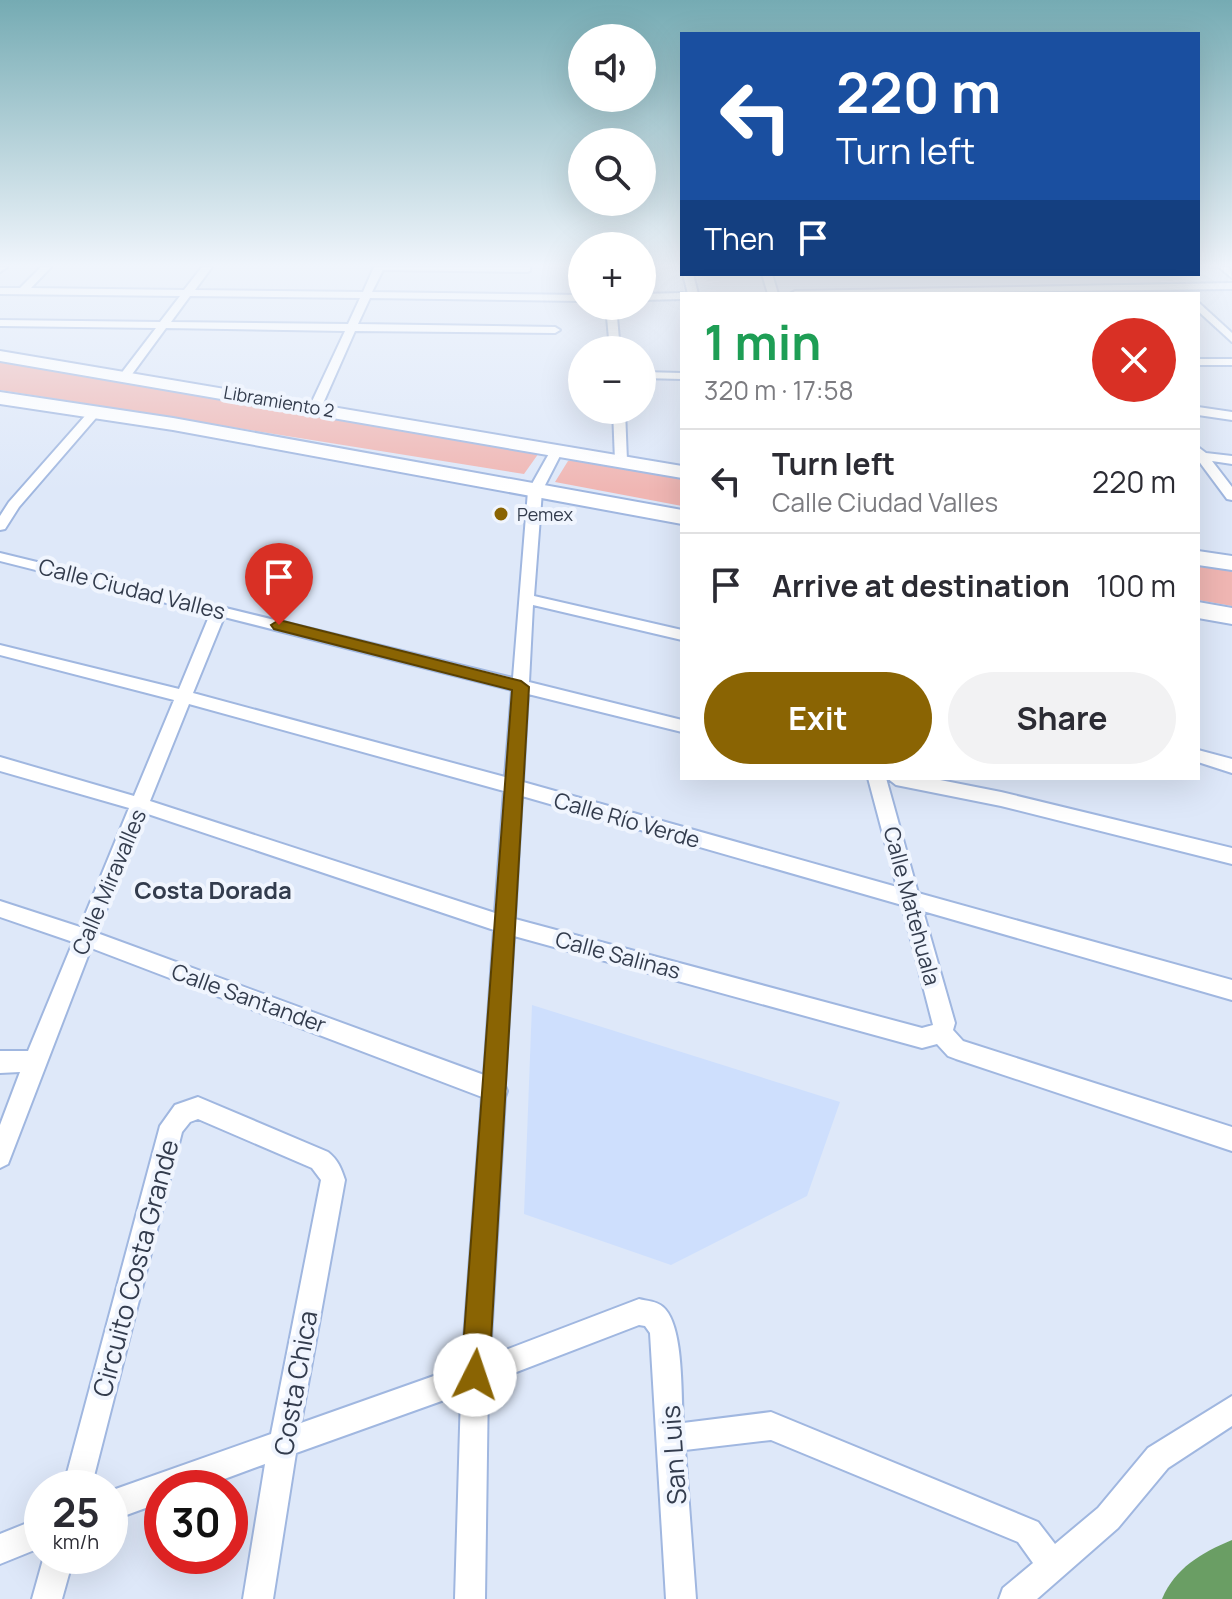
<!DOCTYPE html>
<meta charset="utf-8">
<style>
body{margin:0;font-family:Manrope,sans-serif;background:#f2f2f3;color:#2b2b33;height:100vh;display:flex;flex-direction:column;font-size:30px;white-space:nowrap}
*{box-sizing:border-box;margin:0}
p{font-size:26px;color:#7c7c81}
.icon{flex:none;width:44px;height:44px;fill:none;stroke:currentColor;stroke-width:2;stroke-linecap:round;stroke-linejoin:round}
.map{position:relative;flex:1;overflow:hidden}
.drawer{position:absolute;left:680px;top:292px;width:520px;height:488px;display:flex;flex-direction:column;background:#fff;border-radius:0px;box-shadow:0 8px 32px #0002}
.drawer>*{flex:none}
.banner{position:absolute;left:680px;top:32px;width:520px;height:244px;border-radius:0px;box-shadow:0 8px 32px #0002;background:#1a4fa0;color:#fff;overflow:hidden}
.fabs{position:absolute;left:568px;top:24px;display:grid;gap:16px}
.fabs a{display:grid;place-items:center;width:88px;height:88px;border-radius:50%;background:#fff;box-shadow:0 8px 32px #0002;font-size:40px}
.speed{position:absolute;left:24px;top:1470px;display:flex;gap:16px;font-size:40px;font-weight:700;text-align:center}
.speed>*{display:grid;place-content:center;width:104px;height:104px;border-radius:50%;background:#fff;box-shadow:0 8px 32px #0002;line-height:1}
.speed small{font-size:20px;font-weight:400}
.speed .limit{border:12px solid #d22;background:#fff;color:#111}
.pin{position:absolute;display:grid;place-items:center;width:68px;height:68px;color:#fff;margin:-82px -34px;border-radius:50% 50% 50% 0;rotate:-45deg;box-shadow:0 0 8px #0007}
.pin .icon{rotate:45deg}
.me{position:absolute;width:88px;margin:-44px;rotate:4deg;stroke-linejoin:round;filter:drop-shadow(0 0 6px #0008)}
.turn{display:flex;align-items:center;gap:28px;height:168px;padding:0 24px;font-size:36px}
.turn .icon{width:104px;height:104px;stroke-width:2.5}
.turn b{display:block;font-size:56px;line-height:68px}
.then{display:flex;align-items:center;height:76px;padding:0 24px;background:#0003;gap:16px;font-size:30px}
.round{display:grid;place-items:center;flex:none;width:84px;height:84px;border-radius:42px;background:#f2f2f3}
.summary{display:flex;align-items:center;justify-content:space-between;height:136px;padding:0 24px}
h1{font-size:48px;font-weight:700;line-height:60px;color:#1e9e55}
.button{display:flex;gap:16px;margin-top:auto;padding:16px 24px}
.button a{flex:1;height:92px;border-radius:48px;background:#8a6403;color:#fff;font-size:32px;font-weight:700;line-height:92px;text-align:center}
.button a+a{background:#f2f2f3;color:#2b2b33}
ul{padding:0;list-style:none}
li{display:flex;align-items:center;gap:24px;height:104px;padding:0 24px;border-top:2px solid #e1e1e2}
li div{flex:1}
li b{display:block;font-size:30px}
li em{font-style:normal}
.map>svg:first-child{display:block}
.built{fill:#cedffd}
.green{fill:#f0b6b3}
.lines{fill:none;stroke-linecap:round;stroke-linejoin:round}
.river{fill:#6a9e64;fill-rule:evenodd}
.minor-casing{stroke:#a0b7e0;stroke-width:4}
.primary-casing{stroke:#a0b7e0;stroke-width:4}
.minor{fill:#fff;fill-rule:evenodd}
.primary{fill:#fff;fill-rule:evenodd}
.route{fill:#8a6403;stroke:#5a4102;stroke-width:2}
.poi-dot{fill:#8a6403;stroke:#f0f5fe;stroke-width:3}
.labels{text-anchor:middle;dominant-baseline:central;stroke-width:8;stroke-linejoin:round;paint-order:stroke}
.far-street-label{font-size:18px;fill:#333c4d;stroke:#f0f5fe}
.far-poi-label{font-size:18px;fill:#333c4d;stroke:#f0f5fe;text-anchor:start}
.street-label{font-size:22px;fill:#333c4d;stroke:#f0f5fe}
.neighbourhood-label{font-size:24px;font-weight:bold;fill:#333c4d;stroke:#f0f5fe}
.near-street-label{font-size:26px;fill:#333c4d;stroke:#f0f5fe}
</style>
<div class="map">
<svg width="1232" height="1599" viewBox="0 0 1232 1599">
<rect width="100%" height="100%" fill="#dee8f9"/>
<path class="built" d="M532,1005L840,1102L807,1196L671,1265L524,1214Z"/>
<path class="green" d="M0,361L56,369L541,450L524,474L0,390Z
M575,460L682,478V506L555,482L568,461Z
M1198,564L1232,570V606L1198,600Z"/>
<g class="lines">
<path class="river" d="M1232,1540V1599H1162C1175,1568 1201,1553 1232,1540Z"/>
<g class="minor-casing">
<path id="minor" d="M0,267H7L0,272Z
M41,267H51L31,288L184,290L202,267H212L195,290L363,292L374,267H530V271L527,272L383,270L372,292L582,295V301L370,298L358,324L555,327L560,330L555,333L355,331L321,408L315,412L309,408L345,331L166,328L130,377L126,378L120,375L156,328L0,326V320L160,322L180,296L0,294V288H20ZM190,296L360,298L348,324L171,322Z
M1219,267H1229L1232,278Z
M683,274H693L698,294H688Z
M762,274H772L778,294H768Z
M1232,283V289L790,294L795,291Z
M642,294L682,293L686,294H682V299L642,300Z
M1198,302L1232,333V342L1198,311Z
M606,306H616L620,350H610Z
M1198,359H1232V365H1198Z
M642,372L682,373V379L642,378Z
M1198,407L1232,412V420L1198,415Z
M92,408L102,411L19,507L5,529L0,530V516L9,502Z
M613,410H625L627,461L621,465L615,461Z
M557,446L563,450L542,491L534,596L682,630V640L533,605L529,682L682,720V732L528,694L523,782L897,887L868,778H886L918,893L1232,980V1000L923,911L955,1023L953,1030L963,1041L1232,1127V1151L956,1059L948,1056L937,1044L922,1048L514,936L505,1086L507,1091L505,1097L490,1356L639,1299C646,1301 657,1301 663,1307C684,1325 681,1394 683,1423L771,1412L1038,1522L1055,1544L1098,1508L1148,1448L1232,1396V1426L1168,1468L1118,1528L1037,1599H999L1003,1588L1033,1563L1018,1542L771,1440L685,1450L696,1599H666L650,1333L645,1326L639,1325L488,1383L485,1599H455L461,1394L296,1453L273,1599H243L265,1464L200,1488H162V1502L110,1521V1491L271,1434L321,1180L312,1168L198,1119L190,1122L182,1132L91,1488H63L160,1126L175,1105L198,1097L328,1152C338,1160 341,1168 345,1180L301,1423L462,1366L482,1097L91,948L8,1164L0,1168V1125L20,1072L0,1073V1051H28L73,942L0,917V901L80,927L129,808L0,771V757L134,796L174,700L0,655V645L179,689L210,614L0,561V553L513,678L528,491L551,450ZM224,617L512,690L505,777L193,693ZM189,704L504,791L495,913L150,801ZM522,796L902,905L933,1025L922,1028L515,919ZM145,813L494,930L484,1075L97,933Z
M1198,447L1206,453L1232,456V464L1212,461L1232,487V500L1227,499L1198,460Z
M1198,750L1232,759V773L1198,762Z
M887,778H930L1001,792L1232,848V864L1001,806L896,785Z
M42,1517V1547L0,1564V1534Z
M44,1556H74L62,1599H32Z"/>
</g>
<g class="primary-casing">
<path id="primary" d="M0,351L682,466V478L0,361Z
M0,392L173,418L682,510V524L173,430L0,404Z
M1198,551L1232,556V570L1198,565Z
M1198,602L1232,608V624L1198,618Z"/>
</g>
<use href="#minor" class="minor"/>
<use href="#primary" class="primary"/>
</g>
<linearGradient id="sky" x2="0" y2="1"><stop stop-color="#75abb3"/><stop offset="0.54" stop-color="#f0f5fc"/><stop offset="1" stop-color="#f0f5fc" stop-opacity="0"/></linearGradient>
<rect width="1232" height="491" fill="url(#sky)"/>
<path class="route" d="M279,620L521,681L529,687L489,1375L485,1385L475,1389L465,1385L461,1375L512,690L274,629L271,625Z"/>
<circle class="poi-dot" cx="501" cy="514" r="8"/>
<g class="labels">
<g class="far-street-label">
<text transform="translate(279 401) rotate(10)">Libramiento 2</text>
</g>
<g class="far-poi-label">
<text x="517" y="514">Pemex</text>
</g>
<g class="street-label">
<text transform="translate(132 589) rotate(14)">Calle Ciudad Valles</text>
<text transform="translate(627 820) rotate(16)">Calle Río Verde</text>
<text transform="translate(109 882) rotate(-67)">Calle Miravalles</text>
<text transform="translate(912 906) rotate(75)">Calle Matehuala</text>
<text transform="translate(618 955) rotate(15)">Calle Salinas</text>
<text transform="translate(249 998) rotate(20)">Calle Santander</text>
</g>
<g class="neighbourhood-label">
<text x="213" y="889">Costa Dorada</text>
</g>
<g class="near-street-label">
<text transform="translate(135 1268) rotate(-75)">Circuito Costa Grande</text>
<text transform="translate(295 1383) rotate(-80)">Costa Chica</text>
<text transform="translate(673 1455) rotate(-94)">San Luis</text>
</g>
</g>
</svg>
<div class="fabs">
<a><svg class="icon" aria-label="sound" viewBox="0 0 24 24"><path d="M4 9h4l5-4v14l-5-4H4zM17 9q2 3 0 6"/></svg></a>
<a><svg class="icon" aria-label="search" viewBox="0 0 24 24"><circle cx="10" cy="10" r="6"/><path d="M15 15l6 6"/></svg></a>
<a>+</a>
<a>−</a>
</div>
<div class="speed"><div>25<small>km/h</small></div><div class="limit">30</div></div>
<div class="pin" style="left:279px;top:625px;background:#d93025"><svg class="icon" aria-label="arrive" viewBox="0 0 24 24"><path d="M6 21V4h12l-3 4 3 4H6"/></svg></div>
<svg class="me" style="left:475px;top:1375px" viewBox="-20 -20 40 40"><circle r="19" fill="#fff"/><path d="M0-13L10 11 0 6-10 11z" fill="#8a6403"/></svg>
<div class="banner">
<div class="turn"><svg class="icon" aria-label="left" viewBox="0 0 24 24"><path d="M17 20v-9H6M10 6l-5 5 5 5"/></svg><div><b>220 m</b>Turn left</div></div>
<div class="then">Then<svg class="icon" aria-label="arrive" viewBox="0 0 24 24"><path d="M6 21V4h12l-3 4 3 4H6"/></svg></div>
</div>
<section class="drawer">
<div class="summary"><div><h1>1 min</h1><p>320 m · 17:58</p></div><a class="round" style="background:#d93025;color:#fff"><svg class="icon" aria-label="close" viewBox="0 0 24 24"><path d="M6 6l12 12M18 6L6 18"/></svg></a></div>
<ul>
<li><svg class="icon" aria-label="left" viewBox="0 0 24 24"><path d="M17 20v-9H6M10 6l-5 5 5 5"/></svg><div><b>Turn left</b><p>Calle Ciudad Valles</p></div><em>220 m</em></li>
<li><svg class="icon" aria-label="arrive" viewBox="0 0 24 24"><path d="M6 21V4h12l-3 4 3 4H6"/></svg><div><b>Arrive at destination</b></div><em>100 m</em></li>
</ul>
<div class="button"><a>Exit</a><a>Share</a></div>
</section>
</div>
